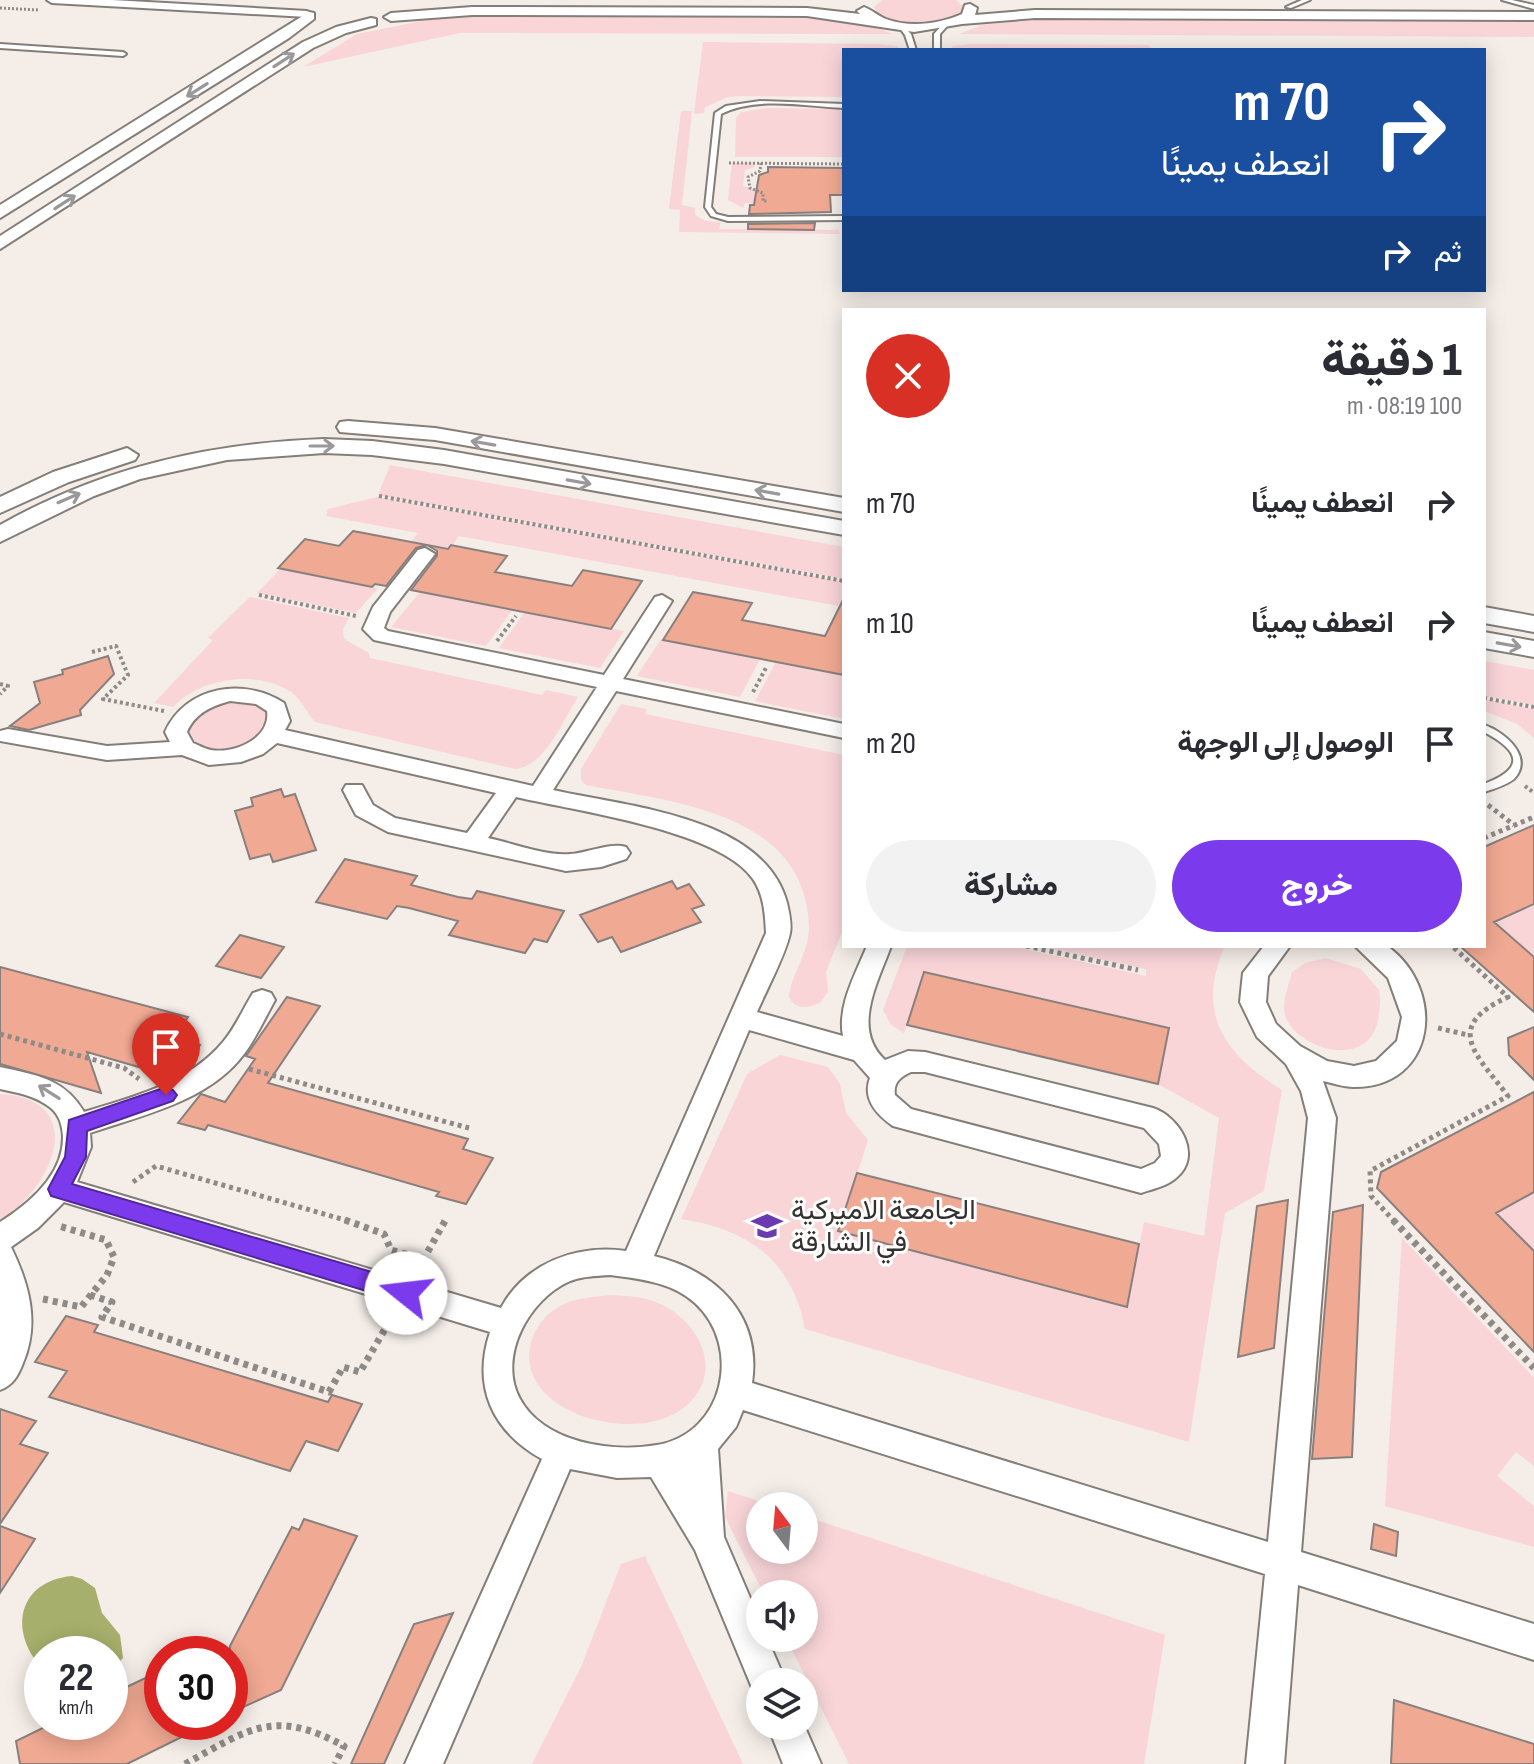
<!DOCTYPE html>
<html lang="ar">
<meta charset="utf-8">
<style>
body{margin:0;font-family:"Sofia Sans Condensed",Vazirmatn,sans-serif;background:#f2f2f3;color:#2b2b33;direction:rtl;height:100vh;display:flex;flex-direction:column;font-size:30px;white-space:nowrap}
*{box-sizing:border-box;margin:0}
p{font-size:26px;color:#7c7c81}
.icon{flex:none;width:44px;height:44px;fill:none;stroke:currentColor;stroke-width:2;stroke-linecap:round;stroke-linejoin:round}
.map{position:relative;flex:1;overflow:hidden;direction:ltr}
.side{position:absolute;left:842px;top:308px;width:644px;height:640px;display:flex;flex-direction:column;background:#fff;border-radius:0px;box-shadow:0 4px 20px #0003;direction:rtl}
.side>*{flex:none}
.banner{position:absolute;left:842px;top:48px;width:644px;height:244px;border-radius:0px;box-shadow:0 4px 20px #0003;direction:rtl;background:#1a4fa0;color:#fff;overflow:hidden}
.needle{width:52px;rotate:344deg}
.controls{position:absolute;left:746px;top:1492px;display:grid;gap:16px}
.controls a{display:grid;place-items:center;width:72px;height:72px;border-radius:50%;background:#fff;box-shadow:0 4px 20px #0003;font-size:40px}
.speed{position:absolute;left:24px;top:1636px;display:flex;gap:16px;font-size:40px;font-weight:700;text-align:center}
.speed>*{display:grid;place-content:center;width:104px;height:104px;border-radius:50%;background:#fff;box-shadow:0 4px 20px #0003;line-height:1}
.speed small{font-size:20px;font-weight:400}
.speed .limit{border:12px solid #d22;background:#fff;color:#111}
.pin{position:absolute;display:grid;place-items:center;width:68px;height:68px;color:#fff;margin:-82px -34px;border-radius:50% 50% 50% 0;rotate:-45deg;box-shadow:0 0 8px #0007}
.pin .icon{rotate:45deg}
.me{position:absolute;width:88px;margin:-44px;rotate:286deg;stroke-linejoin:round;filter:drop-shadow(0 0 6px #0008)}
.turn{display:flex;align-items:center;gap:28px;height:168px;padding:0 24px;font-size:36px}
.turn .icon{width:104px;height:104px;stroke-width:2.5}
.turn b{display:block;font-size:56px;line-height:68px}
.then{display:flex;align-items:center;height:76px;padding:0 24px;background:#0003;gap:16px;font-size:30px}
.round{display:grid;place-items:center;flex:none;width:84px;height:84px;border-radius:42px;background:#f2f2f3}
.overview{display:flex;align-items:center;justify-content:space-between;height:136px;padding:0 24px}
h1{font-size:48px;font-weight:800;line-height:60px}
.action{display:flex;gap:16px;margin-top:auto;padding:16px 24px}
.action a{flex:1;height:92px;border-radius:48px;background:#7c3aed;color:#fff;font-size:32px;font-weight:800;line-height:92px;text-align:center}
.action a+a{background:#f2f2f3;color:#2b2b33}
ul{padding:0;list-style:none}
li{display:flex;align-items:center;gap:24px;height:120px;padding:0 24px}
li div{flex:1}
li b{display:block;font-size:30px}
li em{font-style:normal}
.map>svg:first-child{display:block}
.green{fill:#f9d5d8}
.water{fill:#a7af6c}
.building{fill:#f0a992;stroke:#88807e;stroke-width:2}
.lines{fill:none;stroke-linecap:round;stroke-linejoin:round}
.service-casing{stroke:#847e79;stroke-width:4}
.minor-casing{stroke:#847e79;stroke-width:4}
.tertiary-casing{stroke:#847e79;stroke-width:4}
.path-far3{stroke:#8e8a87;stroke-width:3;stroke-dasharray:2 2;stroke-linecap:butt}
.path-far2{stroke:#8e8a87;stroke-width:4;stroke-dasharray:3 3;stroke-linecap:butt}
.path-far1{stroke:#8e8a87;stroke-width:5;stroke-dasharray:4 4;stroke-linecap:butt}
.path{stroke:#8e8a87;stroke-width:7;stroke-dasharray:5 5;stroke-linecap:butt}
.service{fill:#fff;fill-rule:evenodd}
.minor{fill:#fff;fill-rule:evenodd}
.tertiary{fill:#fff;fill-rule:evenodd}
.oneway{stroke:#9a9898}
.route{fill:#7c3aed;stroke:#51269a;stroke-width:2}
.labels{text-anchor:middle;dominant-baseline:central;stroke-width:6;stroke-linejoin:round;paint-order:stroke}
.near-poi-label{font-size:28px;fill:#343230;stroke:#fff;text-anchor:start}
</style>
<div class="map">
<svg width="1534" height="1764" viewBox="0 0 1534 1764">
<rect width="100%" height="100%" fill="#f4ede8"/>
<path class="green" d="M882,0H956L967,10L964,15C936,23 902,31 876,12L874,7Z
M483,15L808,18L816,16L872,26L893,34L460,33L303,67L357,34L427,20Z
M1043,18L1534,21V37L959,34L982,25Z
M703,42L877,44L898,46V50H844V97L743,96L728,97L705,107L704,113L694,114Z
M971,44L1149,45L1151,50H953L952,46Z
M768,108L844,109V157H735L736,118L741,112Z
M681,111H692L682,205L695,208V215L706,221L721,222L719,229L838,230L840,234L679,232L680,210L669,209Z
M732,163H753L755,167L745,170L743,186L756,190V199L829,204L745,203L743,208L728,200Z
M390,465L844,547V579L378,495Z
M377,497L844,582V607L459,536L450,548L411,542L418,533L326,516L328,509Z
M281,568L378,588L356,613L257,593Z
M420,592L513,609L486,646L391,627Z
M250,597L349,618L343,629L344,639L369,653L370,658L542,695L546,690L578,697C562,721 546,766 515,769L315,722C306,712 302,700 291,692C257,669 200,678 173,707L154,703L213,640L208,638Z
M525,612L624,631L600,668L499,648Z
M661,639L760,659L740,697L637,676Z
M1484,661L1534,670V705L1484,696Z
M776,662L844,675V719L755,701Z
M1484,699L1534,709V738L1517,724L1484,711Z
M230,701C245,702 257,701 267,712V727C247,747 223,757 196,744L189,730C195,711 213,706 230,701Z
M621,704L647,709L645,714L844,755V927L826,972L828,991L821,1002C810,1008 796,1011 789,997C791,974 809,954 809,927C806,811 671,802 586,785L581,780V769Z
M1534,904V957L1501,928L1484,926Z
M907,946H1012L1146,976V969L1040,946H1225C1195,1013 1224,1054 1282,1090L1264,1191L1225,1213L1189,1442L805,1329C792,1260 748,1229 681,1219L747,1074L780,1055L828,1067L840,1084L846,1113L868,1140L839,1231L1127,1306L1144,1222L1204,1236L1219,1118L1158,1084L1168,1028L925,972L904,1033L891,1025L883,1010Z
M1326,958L1361,969L1379,990C1381,998 1380,1006 1379,1014C1372,1078 1284,1045 1284,1008C1284,997 1289,983 1292,972L1305,963Z
M0,1094C91,1099 53,1189 0,1220Z
M1534,1192V1251L1479,1196L1510,1205Z
M1402,1238L1534,1378V1466L1516,1452L1497,1476L1534,1506V1547L1385,1506Z
M611,1295C626,1296 639,1296 653,1301C696,1316 727,1369 687,1405C638,1450 502,1411 534,1334C539,1323 548,1313 558,1307C574,1298 594,1297 611,1295Z
M728,1491L774,1506H760V1550H804V1516L1165,1635L1144,1764H849L786,1638H804V1594H764L725,1517Z
M645,1556L743,1764H532L581,1667L621,1564Z"/>
<path class="water" d="M72,1576L82,1579L95,1588L102,1613L120,1635L123,1658L110,1671V1654H42V1668C8,1631 18,1581 72,1576Z"/>
<path class="building" d="M768,167L844,168V195H830L831,212L749,214L750,205H754L759,175L768,172Z
M815,223L814,230L748,229V224Z
M353,531L448,549L451,545L507,556L495,572L572,586L583,570L642,581L611,629L411,590L437,556V551L427,545L416,548L386,586L375,584L372,587L278,568L305,539L339,546Z
M693,592L752,603L742,620L825,636L844,598V675L663,640Z
M108,656L114,674L80,710L81,715L29,730L10,726L40,703L34,682L63,674L62,670Z
M281,789L284,797L295,794L316,850L273,862L270,854L250,859L235,811L253,806L251,798Z
M1534,825V904L1494,922L1534,957V1012L1460,946H1484V847Z
M345,859L417,876L411,885L458,897L472,899L477,891L564,911L547,942L534,939L525,953L449,935L458,921L409,908L397,906L387,919L316,902Z
M672,881L677,889L689,884L704,905L692,909L701,922L621,952L612,937L598,942L580,915Z
M240,935L284,947L261,978L216,966Z
M0,967L188,1017L172,1038L200,1045L173,1077L87,1052L101,1093L0,1064Z
M924,972L1169,1028L1158,1084L907,1025Z
M287,997L320,1006L268,1083L468,1139L463,1149L493,1158L466,1204L436,1196L439,1192L208,1125L205,1130L178,1123L201,1094L225,1102L255,1059L246,1056Z
M1534,1027V1080L1509,1055L1508,1038Z
M1534,1092V1192L1496,1213L1534,1251V1352L1377,1188L1381,1172Z
M857,1173L1139,1244L1127,1307L838,1231Z
M1288,1200L1274,1348L1238,1357L1257,1206Z
M1363,1205L1352,1457L1312,1459L1333,1212Z
M66,1316L98,1325L94,1332L328,1402L332,1395L362,1404L338,1451L306,1441L290,1471L49,1397L67,1371L35,1362Z
M0,1409L36,1421L20,1444L48,1453L0,1524Z
M304,1519L357,1536L281,1690L230,1713V1646L292,1527L299,1530Z
M1374,1524L1398,1532L1396,1556L1371,1549Z
M0,1526L35,1539L0,1593Z
M453,1613L384,1764H351L414,1624Z
M162,1670V1722H212L127,1764H20L16,1741L55,1722H110V1695Z
M1394,1700L1534,1744V1764H1391Z"/>
<g class="lines">
<g class="service-casing">
<path id="service" d="M1302,0H1310L1291,8L1286,7Z
M1502,0H1512L1534,5V9Z
M897,24H901L911,34L916,50H910L905,35Z
M943,24L948,25L940,34V50H934V34Z
M0,44L123,52L126,54L123,56L0,48Z
M760,101L844,104V108C805,106 757,96 721,114L711,207L716,214L728,217L844,216V220L728,221L711,216L705,207L715,113L726,106Z
M1484,725C1505,732 1534,757 1514,779C1506,785 1494,789 1484,792V784C1526,768 1520,751 1484,732Z"/>
</g>
<g class="minor-casing">
<path id="minor" d="M47,0H112L307,11L313,14L307,17L52,3Z
M425,548L435,554L390,612L384,628L388,631L604,675L655,597L662,595L672,601L623,679L844,724V738L616,691L553,790C628,807 764,816 787,903C789,912 792,924 790,933C786,954 766,991 757,1012L843,1036C837,1006 856,973 867,946H891C878,982 851,1029 885,1060L908,1051L925,1052L1153,1108C1180,1117 1203,1156 1176,1178C1167,1186 1153,1189 1141,1193L893,1126C877,1115 862,1099 870,1078L854,1060L749,1030L654,1256C716,1271 762,1315 752,1383L1268,1542L1308,1118L1301,1091L1286,1064L1257,1037L1240,1002L1243,973L1264,946H1290L1268,976L1266,1002L1276,1024L1300,1046L1327,1061L1354,1066L1376,1061L1397,1041L1402,1017L1388,978L1355,946H1387C1447,989 1437,1088 1353,1087C1344,1087 1332,1083 1323,1081L1336,1118L1301,1552L1534,1624V1660L1298,1585L1284,1764H1246L1265,1574L743,1410L736,1427L718,1449L724,1537L760,1621V1638H767L786,1682H760V1697L755,1695L695,1550L651,1477L617,1478L570,1469L443,1764H405L542,1459C492,1431 472,1387 490,1332L64,1202L38,1228L11,1247C29,1284 40,1323 23,1363C18,1376 13,1385 0,1390V1222C30,1203 64,1174 63,1136C62,1125 60,1116 51,1108C36,1096 19,1093 0,1089V1067C36,1075 64,1078 84,1112C133,1097 189,1083 223,1042C235,1028 243,1009 253,993L262,990L271,993L275,1000C265,1018 256,1038 244,1054C209,1101 143,1115 90,1133L91,1147L77,1182L501,1308C525,1263 577,1244 626,1251L766,933C765,914 764,895 753,879C720,830 575,811 516,797L488,838C513,843 544,856 570,854C588,853 610,842 626,847L630,853L626,859L601,867L566,871L388,832L356,815L343,790L346,785H362L373,805L395,818L467,833L496,793L277,743L263,754L241,762L209,765L182,755L107,760L0,741V731L8,729L107,746L170,742L165,732C186,686 244,677 284,703L290,721L285,730L533,786L597,687L374,640L363,629L373,607L418,550ZM230,701L256,704L267,711C271,738 235,754 211,750C205,749 198,745 193,743L187,732C195,713 212,706 230,701ZM911,1072H925L1144,1128L1159,1144L1161,1156L1155,1163L1141,1169L911,1109L895,1095C893,1083 900,1077 911,1072ZM610,1275C640,1279 672,1282 695,1303C743,1347 724,1434 657,1445C612,1453 544,1443 520,1399C497,1357 529,1300 568,1282C581,1276 596,1276 610,1275Z
M804,1725L821,1764H783L768,1726Z"/>
</g>
<g class="tertiary-casing">
<path id="tertiary" d="M970,4L977,8L975,15L1035,10L1534,12V20L1035,18L962,24L914,32L807,16L472,15L391,21L384,17L391,13L472,7L807,8L860,14L857,11L864,7C872,10 878,16 886,19C910,28 939,24 962,14L965,5Z
M309,12L314,13V19L289,38L0,218V205Z
M371,18L376,19V25L346,33L313,48L0,249V236L303,42L336,27Z
M348,421L435,428L844,498V512L435,440L340,432L337,427L340,422Z
M324,439L372,441L444,450L844,521V535L444,464L372,455L324,453L227,460L140,479L94,496L0,542V525C101,468 208,443 324,439Z
M127,448L138,455L135,460L69,482L0,513V497L53,472Z
M1484,607L1534,616V632L1484,623Z
M1484,632L1534,641V657L1484,648Z"/>
</g>
<path class="path-far3" d="M0,8L39,10
M729,163L844,164
M761,163L760,171L748,177L750,188L763,193V201H767"/>
<path class="path-far2" d="M379,496L844,581
M259,595L356,616
M497,641L516,616
M92,652L116,646L128,675L103,699L164,711
M0,684L8,686L0,694
M753,692L767,666
M1484,698L1534,707
M1525,786L1534,793"/>
<path class="path-far1" d="M1488,805L1514,825
M1484,838L1534,817
M1026,946L1138,970
M1438,1028L1468,1035
M0,1034L124,1068L139,1079
M249,1069L469,1128
M133,1182L156,1166L352,1222
M1395,1222L1371,1196L1370,1171L1508,1096C1476,1054 1442,1027 1508,997L1452,946"/>
<path class="path" d="M345,1220L384,1234L391,1250L423,1259
M1393,1220L1534,1368
M418,1269L445,1221
M90,1295L112,1302L102,1317L329,1392L343,1367L360,1372L392,1317
M43,1299L81,1307L107,1275L114,1257L106,1240L59,1226
M185,1764C249,1729 274,1708 344,1746L335,1764"/>
<use href="#service" class="service"/>
<use href="#minor" class="minor"/>
<use href="#tertiary" class="tertiary"/>
</g>
<defs><path id="oneway-shaft" d="M-6 0H5M1.5-3L5.5 0L1.5 3" fill="none" stroke-width="1.6" stroke-linecap="round" stroke-linejoin="round" transform="scale(2)"/></defs>
<g class="oneway">
<use href="#oneway-shaft" transform="translate(284 60) rotate(-33)"/>
<use href="#oneway-shaft" transform="translate(197 90) rotate(148)"/>
<use href="#oneway-shaft" transform="translate(65 202) rotate(-33)"/>
<use href="#oneway-shaft" transform="translate(483 443) rotate(-170)"/>
<use href="#oneway-shaft" transform="translate(322 446)"/>
<use href="#oneway-shaft" transform="translate(579 482) rotate(10)"/>
<use href="#oneway-shaft" transform="translate(767 492) rotate(-170)"/>
<use href="#oneway-shaft" transform="translate(69 498) rotate(-23)"/>
<use href="#oneway-shaft" transform="translate(1509 645) rotate(10)"/>
<use href="#oneway-shaft" transform="translate(49 1092) rotate(-148)"/>
</g>
<path class="route" d="M166,1087L173,1090L177,1095L173,1101L87,1131L86,1157L72,1184L406,1282L414,1285L417,1293L414,1300L406,1303L51,1196L48,1189L65,1157L69,1120Z"/>
<defs>
<g id="university-bare" transform="scale(2.4)"><path d="M0-5L7-2L0 1L-7-2ZM-4 1L0 2.5L4 1V4Q0 6-4 4Z" fill="#693ab1" stroke="#fff" stroke-width="2.5" paint-order="stroke"/></g>
</defs>
<g fill-rule="evenodd">
<use href="#university-bare" x="767" y="1226"/>
</g>
<g class="labels">
<g class="near-poi-label">
<text x="791" y="1210">الجامعة الاميركية<tspan x="791" dy="32">في الشارقة</tspan></text>
</g>
</g>
</svg>
<div class="controls">
<a><svg class="needle" viewBox="-14 -14 28 28"><path d="M0-13l5 13h-10z" fill="#e53935"/><path d="M0 13l5-13h-10z" fill="#7c7c81"/></svg></a>
<a><svg class="icon" aria-label="sound" viewBox="0 0 24 24"><path d="M4 9h4l5-4v14l-5-4H4zM17 9q2 3 0 6"/></svg></a>
<a><svg class="icon" aria-label="layers" viewBox="0 0 24 24"><path d="M12 4l9 5-9 5-9-5zM3 14l9 5 9-5"/></svg></a>
</div>
<div class="speed"><div>22<small>km/h</small></div><div class="limit">30</div></div>
<div class="pin" style="left:166px;top:1095px;background:#d93025"><svg class="icon" aria-label="arrive" viewBox="0 0 24 24"><path d="M6 21V4h12l-3 4 3 4H6"/></svg></div>
<svg class="me" style="left:406px;top:1293px" viewBox="-20 -20 40 40"><circle r="19" fill="#fff"/><path d="M0-13L10 11 0 6-10 11z" fill="#7c3aed"/></svg>
<div class="banner">
<div class="turn"><svg class="icon" aria-label="right" viewBox="0 0 24 24"><path d="M7 20v-9h11M14 6l5 5-5 5"/></svg><div><b>70 m</b>انعطف يمينًا</div></div>
<div class="then">ثم<svg class="icon" aria-label="right" viewBox="0 0 24 24"><path d="M7 20v-9h11M14 6l5 5-5 5"/></svg></div>
</div>
<section class="side">
<div class="overview"><div><h1>1 دقيقة</h1><p>100 m · 08:19</p></div><a class="round" style="background:#d93025;color:#fff"><svg class="icon" aria-label="close" viewBox="0 0 24 24"><path d="M6 6l12 12M18 6L6 18"/></svg></a></div>
<ul>
<li><svg class="icon" aria-label="right" viewBox="0 0 24 24"><path d="M7 20v-9h11M14 6l5 5-5 5"/></svg><div><b>انعطف يمينًا</b></div><em>70 m</em></li>
<li><svg class="icon" aria-label="right" viewBox="0 0 24 24"><path d="M7 20v-9h11M14 6l5 5-5 5"/></svg><div><b>انعطف يمينًا</b></div><em>10 m</em></li>
<li><svg class="icon" aria-label="arrive" viewBox="0 0 24 24"><path d="M6 21V4h12l-3 4 3 4H6"/></svg><div><b>الوصول إلى الوجهة</b></div><em>20 m</em></li>
</ul>
<div class="action"><a>خروج</a><a>مشاركة</a></div>
</section>
</div>
